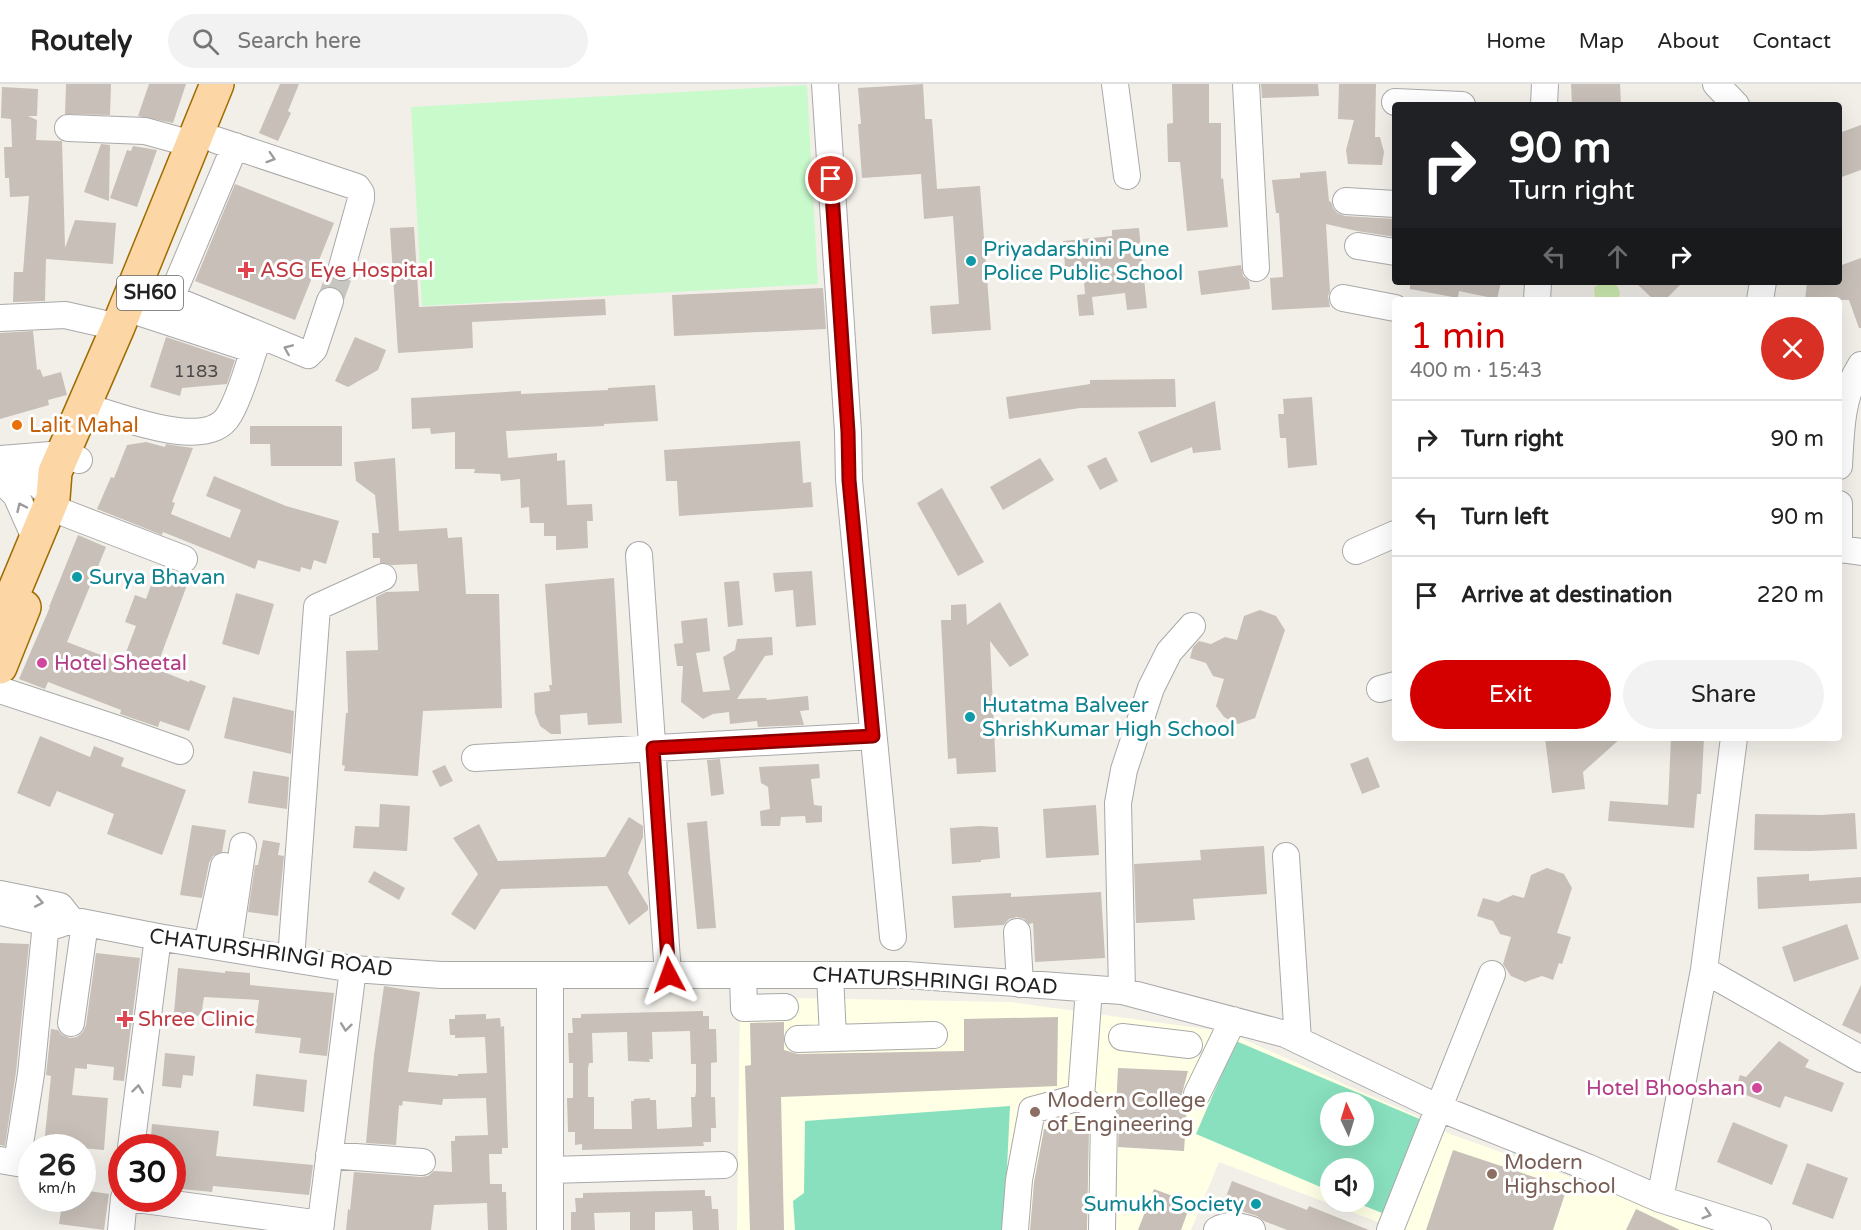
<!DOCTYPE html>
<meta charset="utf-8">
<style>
body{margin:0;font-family:"Varela Round",sans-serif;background:#f2f2f2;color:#222;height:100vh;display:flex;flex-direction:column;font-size:22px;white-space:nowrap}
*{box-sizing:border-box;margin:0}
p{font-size:20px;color:#767676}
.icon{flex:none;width:33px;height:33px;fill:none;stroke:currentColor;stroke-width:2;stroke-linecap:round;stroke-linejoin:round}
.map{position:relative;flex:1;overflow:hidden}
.side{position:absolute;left:1392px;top:213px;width:450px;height:444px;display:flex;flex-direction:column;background:#fff;border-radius:6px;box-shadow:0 6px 24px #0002}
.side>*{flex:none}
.hud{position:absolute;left:1392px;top:18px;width:450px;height:183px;border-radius:6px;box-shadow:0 6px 24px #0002;background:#202124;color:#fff;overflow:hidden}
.needle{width:39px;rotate:356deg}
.tools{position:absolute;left:1320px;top:1008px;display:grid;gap:12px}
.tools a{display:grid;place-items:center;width:54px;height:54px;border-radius:50%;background:#fff;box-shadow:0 6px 24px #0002;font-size:30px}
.speed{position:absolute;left:18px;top:1050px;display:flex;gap:12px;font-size:30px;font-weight:700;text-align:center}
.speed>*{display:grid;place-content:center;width:78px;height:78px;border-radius:50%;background:#fff;box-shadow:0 6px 24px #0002;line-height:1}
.speed small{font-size:15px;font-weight:400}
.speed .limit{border:9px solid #d22;background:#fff;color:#111}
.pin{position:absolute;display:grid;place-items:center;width:51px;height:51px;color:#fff;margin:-26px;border:3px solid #fff;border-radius:50%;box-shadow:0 2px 6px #0007}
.me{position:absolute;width:66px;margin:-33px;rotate:356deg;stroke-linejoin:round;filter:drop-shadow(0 0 4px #0008)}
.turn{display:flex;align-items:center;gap:21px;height:126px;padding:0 18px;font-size:27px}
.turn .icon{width:78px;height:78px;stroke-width:2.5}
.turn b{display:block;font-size:42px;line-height:51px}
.lanes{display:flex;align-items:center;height:57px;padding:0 18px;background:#0003;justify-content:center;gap:30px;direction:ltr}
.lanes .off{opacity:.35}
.round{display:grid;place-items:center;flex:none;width:63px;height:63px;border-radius:32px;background:#f2f2f2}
.summary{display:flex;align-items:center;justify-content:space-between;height:102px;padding:0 18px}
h1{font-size:36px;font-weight:600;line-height:45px;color:#d40000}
.button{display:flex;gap:12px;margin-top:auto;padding:12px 18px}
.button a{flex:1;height:69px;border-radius:36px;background:#d40000;color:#fff;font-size:24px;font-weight:600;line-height:69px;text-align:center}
.button a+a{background:#f2f2f2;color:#222}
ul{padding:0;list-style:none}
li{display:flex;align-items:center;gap:18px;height:78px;padding:0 18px;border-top:2px solid #e0e0e0}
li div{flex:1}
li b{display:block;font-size:22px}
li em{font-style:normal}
header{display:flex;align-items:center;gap:36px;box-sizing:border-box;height:84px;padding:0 30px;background:#fff;border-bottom:2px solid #e0e0e0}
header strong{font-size:28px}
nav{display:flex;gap:33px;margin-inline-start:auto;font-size:21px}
.search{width:420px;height:54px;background:#f2f2f2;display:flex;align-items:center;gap:15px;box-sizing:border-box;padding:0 21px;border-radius:33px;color:#767676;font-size:22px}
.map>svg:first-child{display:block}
.education{fill:#ffffe5;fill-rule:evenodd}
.grass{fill:#cdebb0}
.park{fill:#c8facc}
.pitch{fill:#88e0be;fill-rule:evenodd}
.building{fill:#c7bfb8;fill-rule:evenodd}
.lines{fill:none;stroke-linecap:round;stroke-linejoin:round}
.minor-tunnel{stroke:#c8c6c1;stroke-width:26;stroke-dasharray:26 13;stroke-linecap:butt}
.minor-casing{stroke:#a9a9a9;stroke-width:28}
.major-casing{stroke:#a06b00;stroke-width:36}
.minor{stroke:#fff;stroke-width:26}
.major{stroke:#fcd6a4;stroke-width:33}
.oneway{stroke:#9c9c9c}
.route-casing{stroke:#8a0000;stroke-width:15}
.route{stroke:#d40000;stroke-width:10}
.culture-dot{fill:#0f9aa8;stroke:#fff;stroke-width:2}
.health-dot{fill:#e0444e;stroke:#fff;stroke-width:2}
.food-dot{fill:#e8710a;stroke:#fff;stroke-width:2}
.hotel-dot{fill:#d1479c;stroke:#fff;stroke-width:2}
.education-dot{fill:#8d6e63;stroke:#fff;stroke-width:2}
.labels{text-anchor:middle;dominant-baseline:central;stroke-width:6;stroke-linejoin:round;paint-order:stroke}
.number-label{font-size:18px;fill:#4b4948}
.shield{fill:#fff;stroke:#646464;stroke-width:1.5}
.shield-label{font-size:20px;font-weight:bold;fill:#222}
.culture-label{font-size:21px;fill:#0d838f;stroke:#fff;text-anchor:start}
.health-label{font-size:21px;fill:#be3a42;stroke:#fff;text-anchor:start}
.food-label{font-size:21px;fill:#c56008;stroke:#fff;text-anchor:start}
.hotel-label{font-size:21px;fill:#b23c85;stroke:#fff;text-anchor:start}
.street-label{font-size:21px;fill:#222;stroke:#fff}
.education-label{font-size:21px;fill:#785e54;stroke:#fff;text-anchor:start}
</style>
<header>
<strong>Routely</strong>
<div class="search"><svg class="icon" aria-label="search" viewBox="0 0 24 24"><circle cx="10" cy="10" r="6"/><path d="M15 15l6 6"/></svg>Search here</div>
<nav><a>Home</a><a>Map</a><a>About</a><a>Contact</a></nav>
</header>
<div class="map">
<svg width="1861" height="1146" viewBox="0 0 1861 1146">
<rect width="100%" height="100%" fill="#f2efe9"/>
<path class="education" d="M740,913L1011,918L1227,948L1428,1037L1386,1141L1219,1078L1191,1146H737ZM1330,1018H1364V1052H1330ZM1330,1084H1364V1118H1330Z
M1439,1046L1688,1135L1717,1146H1399Z"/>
<path class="grass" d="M1601,198C1611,198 1618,198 1620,210L1618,216H1595L1594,204Z"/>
<path class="park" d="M807,1L818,200L422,222L411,23Z"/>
<path class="pitch" d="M1236,957L1422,1036L1382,1129L1355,1118H1364V1084H1330V1107L1196,1050ZM1330,1018H1364V1052H1330Z
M1010,1022L1004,1146H795L793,1117L804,1109L805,1037Z"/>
<path class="building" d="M66,0H111L110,31L65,30Z
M149,0H186L173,39L138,32Z
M280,0H299L288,27L291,29L278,57L259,49Z
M923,0L925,35H932L937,105L980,102L991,246L932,250L930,222L959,220L953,132L924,135L921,90L862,94L858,40H861L858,4Z
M1172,0H1209V39H1221V95L1223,94L1228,143L1187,147L1180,78H1168L1167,40L1173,39Z
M1261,0H1318L1319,12L1262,14Z
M1339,0H1376L1375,53H1380L1384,68L1382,81L1348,80L1346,66L1354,36L1338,35Z
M1571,0H1620L1621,21H1572Z
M2,3L38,5L37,32H28L37,36L36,56L62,57L65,164L75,136L116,139L113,180L46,175L45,217L13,218L14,188H23L29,112L10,113L9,94H5L4,63H12L11,35L1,34Z
M1861,41V86L1839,94V49Z
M101,60L110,61L109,117L84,108Z
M133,62L157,66L137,123L110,114L127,66L131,67Z
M1326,87L1329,117L1331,118L1333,124L1337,129L1345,132L1395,135V153L1357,147L1326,140L1330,208L1328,212L1330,223L1272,226L1270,194L1283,193L1279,129H1276L1272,96L1300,94V89Z
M235,100L334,139L295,236L195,197Z
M414,143L419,223L605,215L606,231L472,238L473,264L398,269L390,144Z
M1139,144L1147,224L1127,226L1125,209L1092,213L1094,231L1079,232L1077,211L1085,210L1083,186L1065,182L1063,157L1112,152V146Z
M1861,174V244H1859L1849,216H1805L1807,198H1839V182Z
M1241,181L1243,192L1249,197L1250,205L1201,211L1198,187Z
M1410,198H1501L1497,215L1459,207L1458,214L1410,205Z
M1635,198H1683L1665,216H1654Z
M823,204L826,245L674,252L672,211Z
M33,247L37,286L40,285L43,293L61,288L67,311L48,316L49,321L0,335V249Z
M166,253L235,276L227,300L182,304L180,312L150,303Z
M355,253L386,266L378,286L348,303L335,297Z
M1175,295L1176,323L1080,324L1009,335L1006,313L1090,300V296Z
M655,301L658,337L604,340V342L506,347L508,374L557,369V377L565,376L567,421L592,420L593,437H587L588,464L556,466V452H544V439H530L529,423L521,424L520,395L501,397L500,390L474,389L475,385H455V348L431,350L430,344L412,345L411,314L521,307V310L608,306V304Z
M1312,313L1317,381L1288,384L1286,354H1280L1278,330H1284L1283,315Z
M1215,317L1221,366L1193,369L1192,363L1151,379L1138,348Z
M250,342H342V382H271L270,360H250Z
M800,357L803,399L811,398L813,423L679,432L677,397H666L664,366Z
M146,358L165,363L166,360L193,364L172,418L175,419L171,430L230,454L241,426L206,412L214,392L286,422L339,437L326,480L314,476L311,486L301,483L300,488L258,476L255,485L163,448L162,451L97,425L111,393L114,394L127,361Z
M1106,373L1118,397L1100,406L1087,382Z
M395,374L399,447L447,444L448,454L462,453L466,510H499L502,624L423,627L418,692L344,687L345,682L342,681L346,629H348L346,567L378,566L376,513L386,508L419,507L417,480L392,481L380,479V474H373L372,449H379L375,411L356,397L354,378Z
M1040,374L1054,396L1003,426L990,403Z
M942,404L984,478L958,492L917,419Z
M78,451L106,463L67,558L122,579L136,542L125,538L135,511L146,515L155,490L187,501L156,585L189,598L190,596L206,602L189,647L160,637L158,643L120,630L121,626L48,598L45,605L19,595L50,523H49Z
M812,487L816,541L796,543L793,506L775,508L773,489Z
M614,494L622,639L588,641L587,629L560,631L561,650H551L540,642L535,629L534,609L550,607L549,601H552L545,500Z
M739,497L743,541L728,543L724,498Z
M236,509L274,520L259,571L222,560Z
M1000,518L1029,571L1010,583L990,557L996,688L957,690L956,674L948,675L941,536H951V521L966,520L967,541Z
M1260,526L1276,532L1285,546L1255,634L1238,640L1224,633L1216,622L1224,595L1213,592L1206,579L1190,574L1193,563L1199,557L1211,560L1225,553L1237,556L1244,532Z
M707,534L710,567L696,569L703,608L730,606L723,573L735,566L737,555L772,553L773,571L765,572L737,615L767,614L766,616L808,612L809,626L800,627L804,641L758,643L757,637L730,640L729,628L713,630L703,635L681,618L683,582H677L674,560L683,559L681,537Z
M233,613L294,627L291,670L224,654Z
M40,652L90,673L94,662L124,674L121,682L186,706L162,771L107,750L114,730L57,707L50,723L17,709Z
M1545,654H1621L1583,688L1585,705L1552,709Z
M1671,654H1704L1701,710H1697L1694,744L1608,737L1610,717L1668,721Z
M1368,673L1380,703L1362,710L1350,680Z
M720,675L724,710L711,712L707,676Z
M819,680L820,694L811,695L814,721L822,722V738L806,739L805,732L781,733L780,742H761L760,727L770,725L768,703L761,699L759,683Z
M445,681L453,697L440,703L432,687Z
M253,687L289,693L287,725L248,719Z
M380,720L410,722L407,767L353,764L355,742L379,743Z
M1096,721L1099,771L1046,774L1043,725Z
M1855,729L1857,765L1809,767L1754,766L1755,730L1820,731Z
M629,733L643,742V753L628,789L648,822V826L629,841L607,802L501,805L475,846L451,830L478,790L453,754L479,740L498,777L605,773Z
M707,737L716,844L697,845L687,739Z
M192,741L226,746L222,768L213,772L209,779L202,814L180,811Z
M979,742L998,743L1000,774L981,776V778L952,780L950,744Z
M263,756L280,759L278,771L284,772L278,832L248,828L255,781H258Z
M1264,762L1267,810L1193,815L1195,836L1136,839L1134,780L1201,776L1200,766Z
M1547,784L1564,790L1572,804L1557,849L1571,853L1562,880L1559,879L1553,896L1542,892L1525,898L1511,892L1503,880L1511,853L1500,850L1493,837L1477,832L1483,814L1498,818L1513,811L1524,814L1531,791Z
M374,787L405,804L399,816L368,798Z
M1809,790V797L1861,793V819L1758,825L1757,793Z
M1101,808L1105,874L1035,878L1033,839L1029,840L1024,835L1017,833L1009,835L1004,841L954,844L952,812L1011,809V813Z
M1847,840L1859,875L1794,898L1782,863Z
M0,859L29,860L16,988L5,1062L0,1061Z
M96,869L140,874L124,997L113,996L114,983L87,980V985L75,984L72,1011L108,1014L104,1066L44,1061L51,992L46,991L51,945L58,946L62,951L70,954L77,953L83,948L86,941Z
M178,884L225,889V887L250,889V901L334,909L327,972L299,969L301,954L255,949L259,916L204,913L201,932L174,929Z
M1861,901V950L1842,941Z
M384,902L420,908L408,988L458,992V990L487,989L485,953L455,954V951H450L449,935H455V931L486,930V935L500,934L501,943L504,942L508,1064H502V1070H489L490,1100H502V1108H506L507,1146H488L487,1119L434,1121L431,1146H346L348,1125L350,1126L354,1088L421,1093L428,1092L434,1087L452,1088L451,1057H455V1052L488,1051L486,1014L443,1015L442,1021L403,1017L402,1022L399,1021L396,1061L366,1059L374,971Z
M703,927V932H709V945H716L717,978L711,979V1013H715L716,1044H711V1058H703L704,1062L582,1066V1060L575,1061V1048H568L567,1014H573V979H569L568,949H573L572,934H581V930ZM690,947L691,980H696V1008L695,1013H691L692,1043L657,1045L656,1016H650V1014L634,1015V1017H631L632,1045H594V1013H588V985L589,979H593L592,949L627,948L628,977L650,978L649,975H653L652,948Z
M1058,933L1057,1002L781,1013L784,1146H750L745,982L751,981L750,939L784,938V966L798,970L964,967V935Z
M1779,957L1809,976L1805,983L1844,999L1832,1028L1785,1012L1780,1024L1746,1011L1738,1010L1736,1003L1740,991L1746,993Z
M165,969L195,972L193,992L183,991L181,1004L162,1002Z
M1118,984L1188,987L1182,1010L1187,1020L1184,1067L1118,1063L1119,1032L1116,1024Z
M256,990L307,996L304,1028L253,1022Z
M1733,1038L1788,1061L1772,1101L1717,1078Z
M152,1040L219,1047L216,1072L313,1081L309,1111L213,1102L212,1108L172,1104V1064H150Z
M1044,1045L1089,1046L1087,1146H1030L1034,1098Z
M1453,1066L1567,1104L1553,1146H1426Z
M1807,1079L1848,1094L1833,1135L1792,1120Z
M1232,1097L1307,1126L1309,1122L1369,1146H1287L1264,1137L1257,1132L1223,1121Z
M1154,1105L1191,1119L1181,1146H1138Z
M82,1106L109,1110L104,1146L59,1140L63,1114H82Z
M705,1106V1112H711L712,1125H718L719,1146H693L692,1127L655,1128V1146H630V1128L594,1129L595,1146H571V1128H576L575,1114H583V1109Z
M1636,1125L1680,1146H1626Z"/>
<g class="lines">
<path class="minor-tunnel" d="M330,217L342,183"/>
<g class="minor-casing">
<path id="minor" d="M825,0L848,348L849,396L893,853
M1115,0L1127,92
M1246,0L1256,184
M1716,0L1736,21
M1395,18L1462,21
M1544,21L1545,0
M68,44L145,47L192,60
M216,56L357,103L361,109V115L342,183
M1346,117L1395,120
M1358,162L1395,168
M151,206L308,271L314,265L330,217
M171,214L235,62
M1343,214L1395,224
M1537,216L1538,198
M1760,216L1763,198
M0,234L65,231L118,243
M99,327C129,335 209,367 229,331C240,313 247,286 254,266L141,229
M1,375L63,370L79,376
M0,376L25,388L53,414
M1839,382C1841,346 1841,312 1861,281
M0,395L16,411L36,456
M1839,420V466
M62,428L184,475
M1840,465L1861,468
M1356,467L1395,450
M639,471L668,891
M1380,605L1395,601
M0,606L115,644L180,667
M475,674L873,652
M1286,772L1298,956
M0,810L60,822L71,836
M0,828L57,841L71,836L158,853L353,885L441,891H906L1122,907L1285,950L1439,1024L1587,1083L1660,1115L1758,1146
M1017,848L1020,900
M207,861L224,782
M228,864L243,762
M291,875L317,523L383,493
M1704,886L1861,975
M550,891V1146
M743,891L744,924L785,923
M830,891L833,953
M1122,907L1118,719L1124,686L1151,604L1169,568L1192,542
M71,939L85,839
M1122,953L1189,961
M798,955L934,951
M1197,1010L1233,936
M1081,1013L1104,1032L1102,1146
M131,1064L158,853
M329,1071L422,1078
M0,1076L17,1079L31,990L46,839
M550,1086L724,1081
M129,1114L321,1140
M1660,1115L1704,886L1734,654
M121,1146L124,1114
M320,1146L353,885
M1015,1146L1019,1096L1032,1026L1081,1013L1089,905
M1217,1146C1227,1140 1241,1142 1252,1146
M1390,1146L1492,890"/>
</g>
<g class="major-casing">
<path id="major" d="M0,541L53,414L55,388L118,243L217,0
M0,583L24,523"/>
</g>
<use href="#minor" class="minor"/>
<use href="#major" class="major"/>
</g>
<defs><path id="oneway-chevron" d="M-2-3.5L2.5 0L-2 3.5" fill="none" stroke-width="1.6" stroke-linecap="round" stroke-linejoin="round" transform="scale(1.5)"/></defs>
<g class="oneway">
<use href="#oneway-chevron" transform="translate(271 74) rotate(18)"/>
<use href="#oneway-chevron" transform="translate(288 265) rotate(-157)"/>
<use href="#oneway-chevron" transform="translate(21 423) rotate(-115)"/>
<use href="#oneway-chevron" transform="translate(39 818) rotate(11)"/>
<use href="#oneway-chevron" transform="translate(346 943) rotate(97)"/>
<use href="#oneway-chevron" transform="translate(138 1005) rotate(-83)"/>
<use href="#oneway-chevron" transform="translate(1707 1130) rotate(17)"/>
</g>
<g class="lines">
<g class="route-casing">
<path id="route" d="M669,891L653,664L873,652L849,396L848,348L831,95"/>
</g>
<use href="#route" class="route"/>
</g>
<g class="culture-dot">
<circle cx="971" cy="177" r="6"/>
<circle cx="77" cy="493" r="6"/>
<circle cx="970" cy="633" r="6"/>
<circle cx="1256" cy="1120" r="6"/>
</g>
<g class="health-dot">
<path d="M243 177h6v6h6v6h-6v6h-6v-6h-6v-6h6z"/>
<path d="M122 926h6v6h6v6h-6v6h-6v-6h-6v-6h6z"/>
</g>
<circle class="food-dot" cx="17" cy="341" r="6"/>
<g class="hotel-dot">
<circle cx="42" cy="579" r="6"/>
<circle cx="1757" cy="1004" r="6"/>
</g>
<g class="education-dot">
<circle cx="1035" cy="1028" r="6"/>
<circle cx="1492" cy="1090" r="6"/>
</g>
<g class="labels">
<g class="number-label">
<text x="196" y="287">1183</text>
</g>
<rect class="shield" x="117" y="192" width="66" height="34" rx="4.5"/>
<g class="shield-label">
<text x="150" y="209">SH60</text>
</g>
<g class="culture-label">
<text x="983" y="165">Priyadarshini Pune<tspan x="983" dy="24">Police Public School</tspan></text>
<text x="89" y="493">Surya Bhavan</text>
<text x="982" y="621">Hutatma Balveer<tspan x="982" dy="24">ShrishKumar High School</tspan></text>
<text x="1244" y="1120" text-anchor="end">Sumukh Society</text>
</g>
<g class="health-label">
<text x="260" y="186">ASG Eye Hospital</text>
<text x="138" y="935">Shree Clinic</text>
</g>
<g class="food-label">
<text x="29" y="341">Lalit Mahal</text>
</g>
<g class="hotel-label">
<text x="54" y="579">Hotel Sheetal</text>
<text x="1745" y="1004" text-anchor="end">Hotel Bhooshan</text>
</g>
<g class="street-label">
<text transform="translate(271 869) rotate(8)">CHATURSHRINGI ROAD</text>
<text transform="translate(935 897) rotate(3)">CHATURSHRINGI ROAD</text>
</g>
<g class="education-label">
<text x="1047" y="1016">Modern College<tspan x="1047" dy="24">of Engineering</tspan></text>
<text x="1504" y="1078">Modern<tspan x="1504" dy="24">Highschool</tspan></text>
</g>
</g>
</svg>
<div class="tools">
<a><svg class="needle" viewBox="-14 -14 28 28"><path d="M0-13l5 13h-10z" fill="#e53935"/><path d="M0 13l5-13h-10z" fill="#767676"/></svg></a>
<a><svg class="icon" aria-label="sound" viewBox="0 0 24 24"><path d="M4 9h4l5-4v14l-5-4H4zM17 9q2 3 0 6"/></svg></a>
</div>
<div class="speed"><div>26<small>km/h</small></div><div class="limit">30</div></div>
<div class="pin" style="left:831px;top:95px;background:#d93025"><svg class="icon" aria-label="arrive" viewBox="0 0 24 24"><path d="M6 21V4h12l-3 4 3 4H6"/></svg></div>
<svg class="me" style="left:669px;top:891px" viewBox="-20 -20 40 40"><path d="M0-17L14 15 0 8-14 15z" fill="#d40000" stroke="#fff" stroke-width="4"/></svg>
<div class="hud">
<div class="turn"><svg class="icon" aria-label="right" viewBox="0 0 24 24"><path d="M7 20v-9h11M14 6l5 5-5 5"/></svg><div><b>90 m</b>Turn right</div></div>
<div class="lanes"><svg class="icon off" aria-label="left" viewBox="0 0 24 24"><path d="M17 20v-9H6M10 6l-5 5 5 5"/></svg><svg class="icon off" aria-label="ahead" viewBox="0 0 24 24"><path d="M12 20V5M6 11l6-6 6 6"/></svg><svg class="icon" aria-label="right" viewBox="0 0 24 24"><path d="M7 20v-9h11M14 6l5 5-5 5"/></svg></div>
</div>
<section class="side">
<div class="summary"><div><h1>1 min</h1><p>400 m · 15:43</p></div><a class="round" style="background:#d93025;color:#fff"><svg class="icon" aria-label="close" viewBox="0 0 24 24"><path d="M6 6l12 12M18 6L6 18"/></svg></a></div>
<ul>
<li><svg class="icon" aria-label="right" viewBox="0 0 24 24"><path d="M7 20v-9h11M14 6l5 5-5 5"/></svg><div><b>Turn right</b></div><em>90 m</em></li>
<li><svg class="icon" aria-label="left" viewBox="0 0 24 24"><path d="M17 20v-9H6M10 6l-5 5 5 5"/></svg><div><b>Turn left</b></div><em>90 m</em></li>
<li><svg class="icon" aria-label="arrive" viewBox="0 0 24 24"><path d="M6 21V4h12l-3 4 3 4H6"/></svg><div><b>Arrive at destination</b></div><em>220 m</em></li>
</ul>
<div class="button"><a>Exit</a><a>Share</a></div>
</section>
</div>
